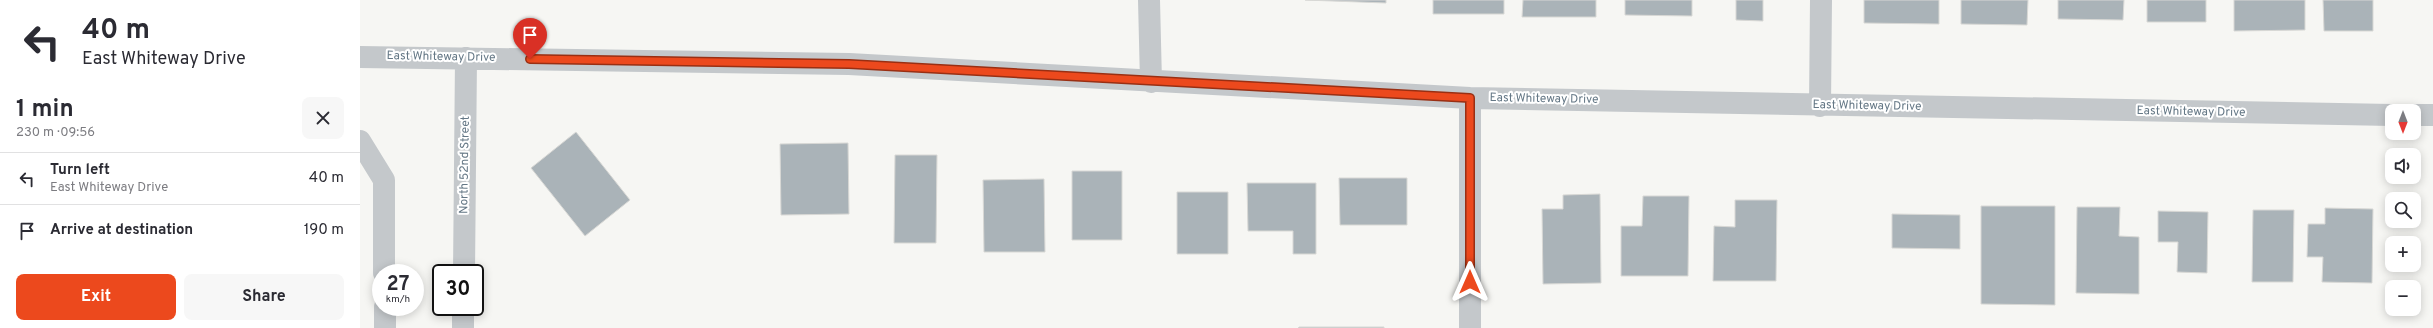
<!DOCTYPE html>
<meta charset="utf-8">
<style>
body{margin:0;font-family:Overpass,sans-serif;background:#f7f7f7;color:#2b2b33;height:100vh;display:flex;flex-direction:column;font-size:15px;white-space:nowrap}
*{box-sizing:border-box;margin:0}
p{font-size:13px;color:#7c7c81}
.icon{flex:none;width:22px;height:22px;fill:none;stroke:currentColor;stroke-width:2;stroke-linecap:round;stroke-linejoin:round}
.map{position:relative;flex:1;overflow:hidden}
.side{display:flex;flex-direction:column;background:#fff;width:360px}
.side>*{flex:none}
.guide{background:#fff;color:#2b2b33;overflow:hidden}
.needle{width:26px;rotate:180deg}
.fabs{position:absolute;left:2025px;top:104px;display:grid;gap:8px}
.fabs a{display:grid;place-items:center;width:36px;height:36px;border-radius:8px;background:#fff;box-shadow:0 2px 10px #0003;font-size:20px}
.speed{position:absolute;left:12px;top:264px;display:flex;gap:8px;font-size:20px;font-weight:700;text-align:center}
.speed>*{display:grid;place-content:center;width:52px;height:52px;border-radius:50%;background:#fff;box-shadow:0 2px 10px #0003;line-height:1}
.speed small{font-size:10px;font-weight:400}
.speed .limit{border:2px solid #111;border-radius:6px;background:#fff;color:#111}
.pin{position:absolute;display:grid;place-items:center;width:34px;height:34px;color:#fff;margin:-41px -17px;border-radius:50% 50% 50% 0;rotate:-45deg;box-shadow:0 0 4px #0007}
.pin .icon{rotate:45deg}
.me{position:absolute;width:44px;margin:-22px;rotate:0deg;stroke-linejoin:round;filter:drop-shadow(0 0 3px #0008)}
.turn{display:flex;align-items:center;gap:14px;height:84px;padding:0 16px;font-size:18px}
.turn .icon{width:52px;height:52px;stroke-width:2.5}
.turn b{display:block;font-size:28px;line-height:34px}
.round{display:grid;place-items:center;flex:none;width:42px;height:42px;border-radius:8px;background:#f7f7f7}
.summary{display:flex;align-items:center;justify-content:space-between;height:68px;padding:0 16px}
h1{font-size:24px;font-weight:700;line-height:30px}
.action{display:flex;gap:8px;margin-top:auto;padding:8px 16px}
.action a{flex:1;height:46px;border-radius:8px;background:#ec491d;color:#fff;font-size:16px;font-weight:700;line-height:46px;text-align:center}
.action a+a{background:#f7f7f7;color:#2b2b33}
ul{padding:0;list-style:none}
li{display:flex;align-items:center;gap:12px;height:52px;padding:0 16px;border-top:1px solid #e1e1e2}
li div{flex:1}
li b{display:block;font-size:15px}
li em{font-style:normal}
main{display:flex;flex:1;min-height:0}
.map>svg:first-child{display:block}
.building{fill:#aab3b8;stroke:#d8d8d5}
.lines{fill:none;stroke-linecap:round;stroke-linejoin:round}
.street{stroke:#c4c8cb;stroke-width:22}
.route-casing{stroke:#992f13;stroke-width:10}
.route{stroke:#ec491d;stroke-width:7}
.labels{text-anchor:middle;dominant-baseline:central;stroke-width:4;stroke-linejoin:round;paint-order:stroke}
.street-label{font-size:12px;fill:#647785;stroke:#fff}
</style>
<main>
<section class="side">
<div class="guide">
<div class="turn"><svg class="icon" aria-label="left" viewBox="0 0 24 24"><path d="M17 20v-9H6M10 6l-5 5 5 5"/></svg><div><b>40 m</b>East Whiteway Drive</div></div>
</div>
<div class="summary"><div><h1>1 min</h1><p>230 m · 09:56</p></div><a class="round"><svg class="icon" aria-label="close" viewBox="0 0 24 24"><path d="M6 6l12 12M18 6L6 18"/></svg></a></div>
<ul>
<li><svg class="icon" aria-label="left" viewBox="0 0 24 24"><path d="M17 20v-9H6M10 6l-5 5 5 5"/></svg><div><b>Turn left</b><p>East Whiteway Drive</p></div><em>40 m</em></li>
<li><svg class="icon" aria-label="arrive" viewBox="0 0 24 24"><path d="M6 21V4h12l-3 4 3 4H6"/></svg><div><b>Arrive at destination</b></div><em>190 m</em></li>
</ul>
<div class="action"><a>Exit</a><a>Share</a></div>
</section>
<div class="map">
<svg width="2073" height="328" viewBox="0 0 2073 328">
<rect width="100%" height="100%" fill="#f6f6f3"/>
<path class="building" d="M945,0H1026V3Z
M1073,0H1144V14H1073Z
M1163,0H1236V17H1162Z
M1265,0H1332V16L1265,15Z
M1376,0H1403V21L1376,20Z
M1504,0H1579V24L1504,23Z
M1601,0H1668L1667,25L1601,24Z
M1698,0H1764L1763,20L1698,19Z
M1787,0H1846V22H1787Z
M1874,0H1945V30L1874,31Z
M1963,0H2013V31H1964Z
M216,132L270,200L225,236L171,168Z
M488,143L489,214L421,215L420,144Z
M535,155H577L576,243H534Z
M712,171H762V240H712Z
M979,178H1047V225H980Z
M684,179L685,252H624L623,180Z
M887,183H956V254H933V231H888Z
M817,192H868V254H817Z
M1240,194L1241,283L1183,284L1182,209H1203V195Z
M1283,196H1329L1328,276H1261V226H1282Z
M1375,200H1417L1416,281H1353L1354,226L1375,227Z
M1621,206H1695V305L1621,304Z
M1717,207H1760L1759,236L1779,237V294L1716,293Z
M1965,208L2013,209L2012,283L1962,282L1963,257H1947L1948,224H1965Z
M1893,210H1934L1933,282H1892Z
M1798,211L1848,212L1847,273L1817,272L1818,242H1798Z
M1532,214L1600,215V249L1532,248Z
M939,327H1024V328H938Z"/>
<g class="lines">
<path class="street" d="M789,0L791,82
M0,57L489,64L1110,98L2032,115
M1110,98V328
M1460,106L1461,0
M2054,115H2073
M0,141L24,180V273
M104,273L106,58
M25,307V328
M103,328V307"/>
</g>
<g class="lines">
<g class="route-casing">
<path id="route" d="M170,59L489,64L1110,98V282"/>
</g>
<use href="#route" class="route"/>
</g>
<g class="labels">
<g class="street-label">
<text transform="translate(81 57) rotate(1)">East Whiteway Drive</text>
<text transform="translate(1184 99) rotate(1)">East Whiteway Drive</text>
<text transform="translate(1507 106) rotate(1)">East Whiteway Drive</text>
<text transform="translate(1831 112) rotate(1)">East Whiteway Drive</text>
<text transform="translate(105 165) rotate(-89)">North 52nd Street</text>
</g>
</g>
</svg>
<div class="fabs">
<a><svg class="needle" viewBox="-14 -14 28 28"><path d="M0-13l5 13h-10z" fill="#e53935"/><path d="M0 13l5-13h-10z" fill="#7c7c81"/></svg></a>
<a><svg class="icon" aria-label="sound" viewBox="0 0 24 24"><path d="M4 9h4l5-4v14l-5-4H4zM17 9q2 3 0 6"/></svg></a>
<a><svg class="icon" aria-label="search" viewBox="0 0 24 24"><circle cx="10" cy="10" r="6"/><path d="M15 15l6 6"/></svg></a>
<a>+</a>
<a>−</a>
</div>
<div class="speed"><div>27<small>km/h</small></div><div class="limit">30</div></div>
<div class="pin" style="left:170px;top:59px;background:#d93025"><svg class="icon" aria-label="arrive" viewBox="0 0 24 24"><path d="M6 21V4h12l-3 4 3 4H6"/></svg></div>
<svg class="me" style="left:1110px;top:282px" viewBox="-20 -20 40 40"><path d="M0-17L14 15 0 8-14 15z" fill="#ec491d" stroke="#fff" stroke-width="4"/></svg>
</div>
</main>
